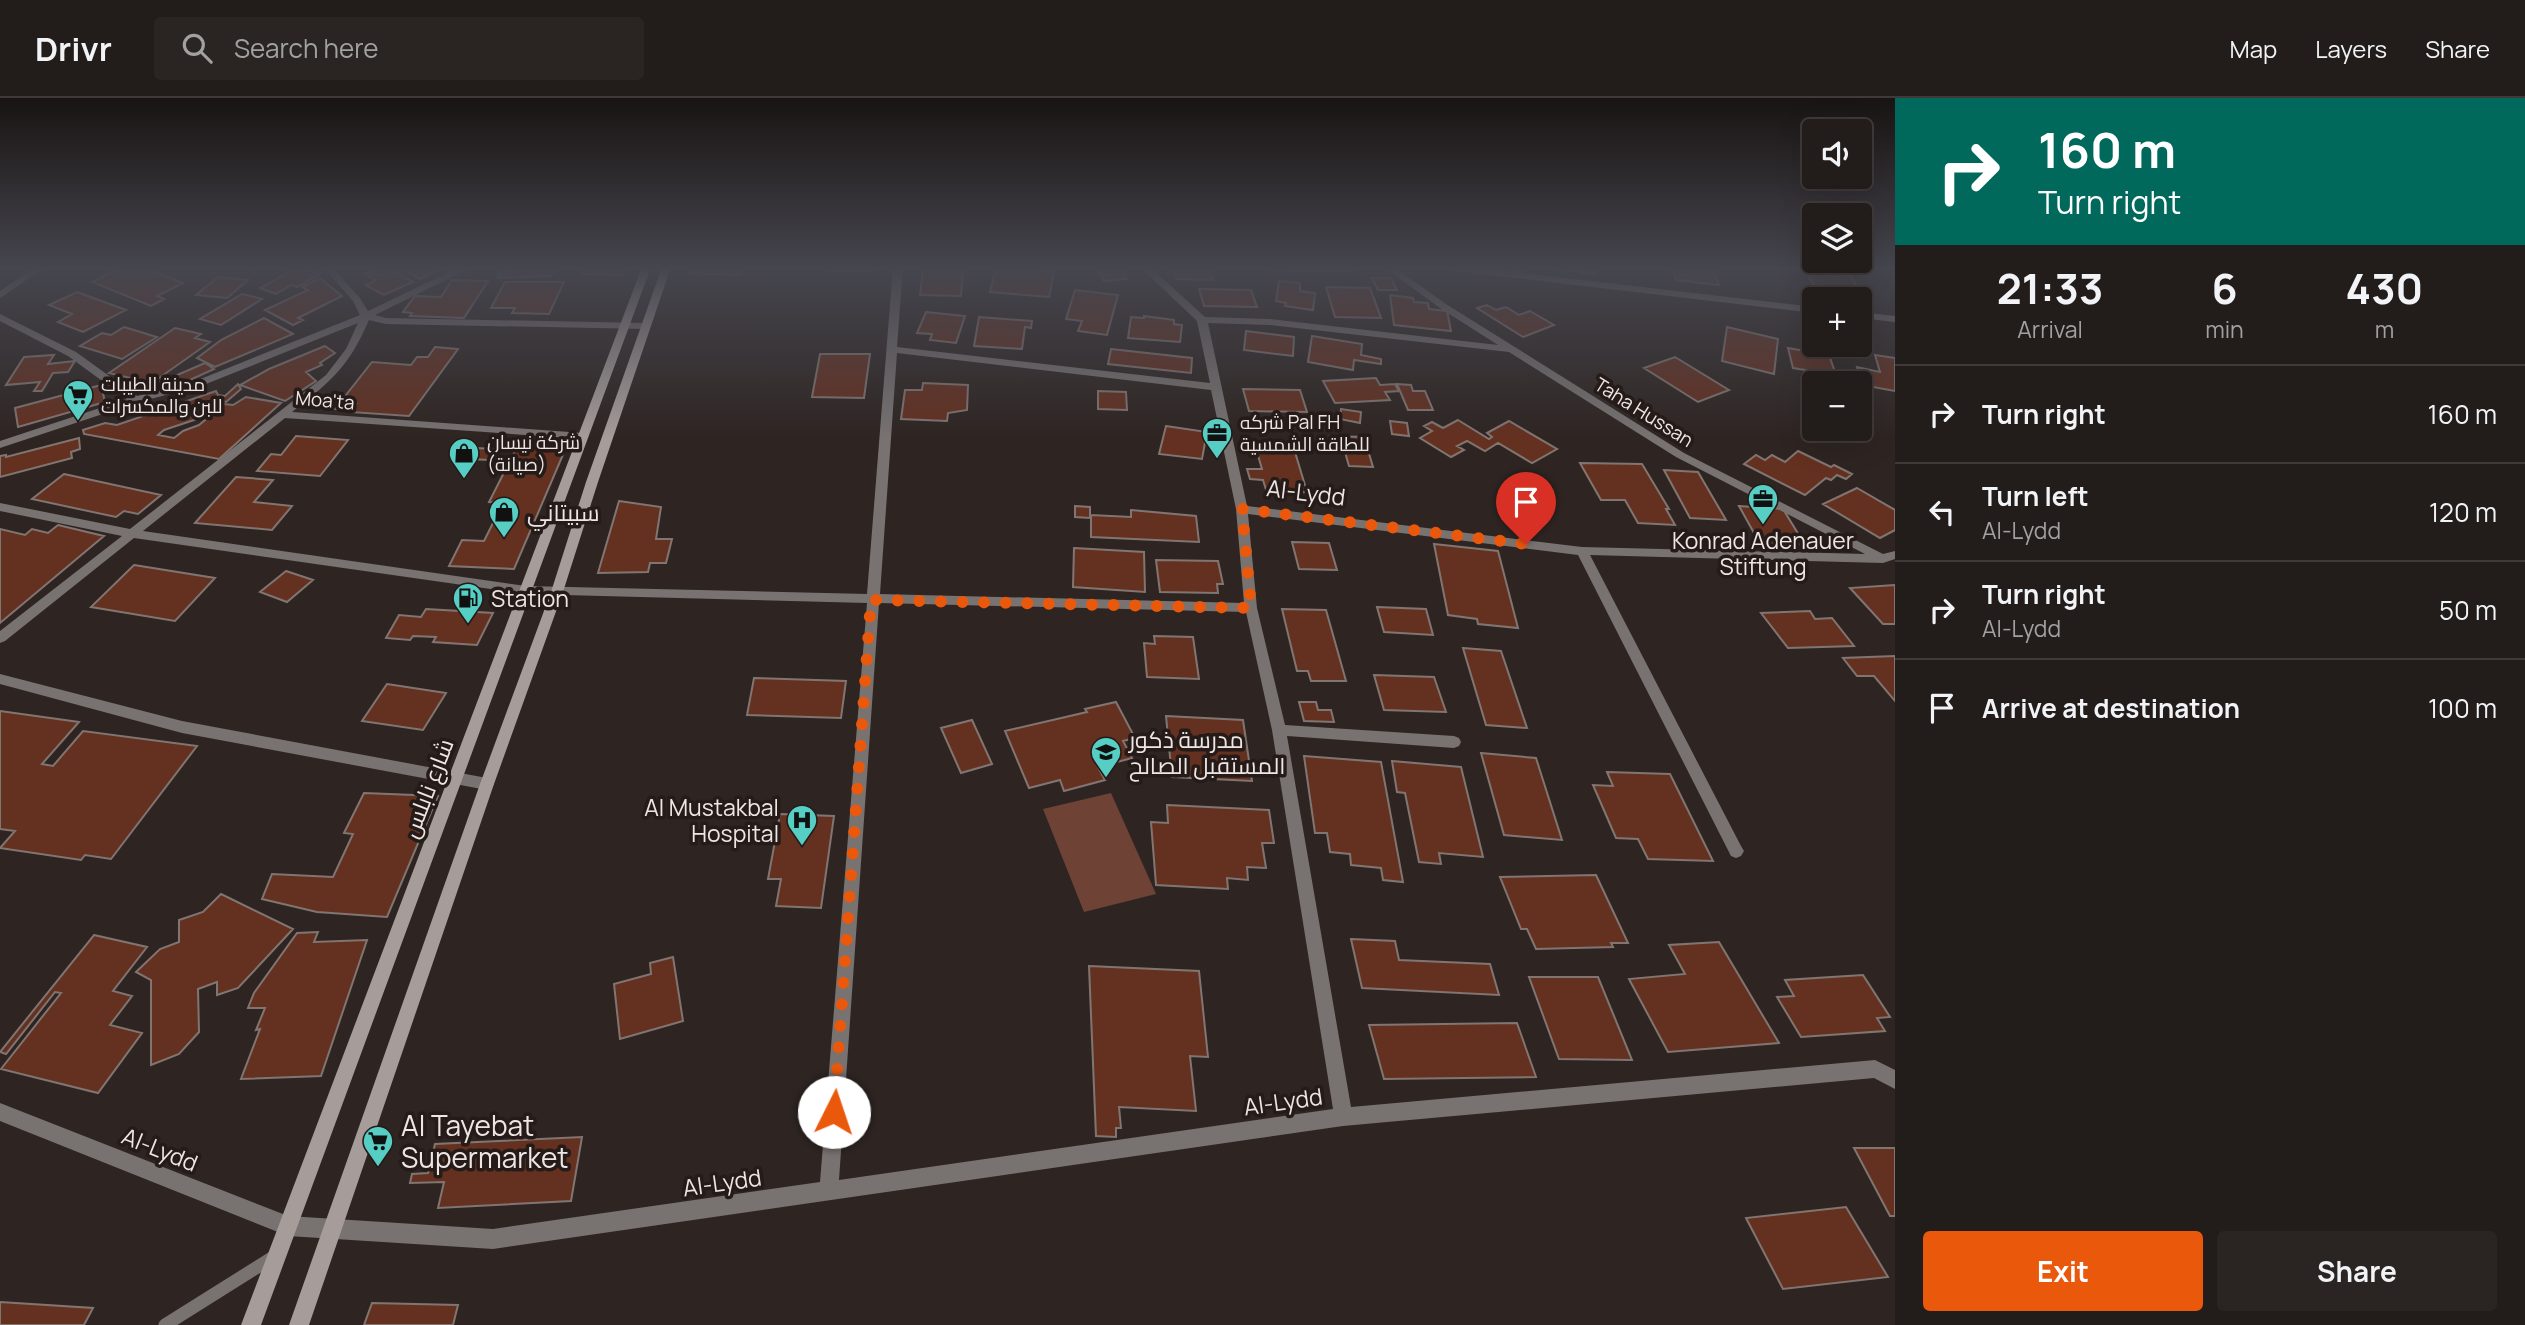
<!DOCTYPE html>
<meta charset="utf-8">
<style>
body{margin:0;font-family:Manrope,Cairo,sans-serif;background:#2a2523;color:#f1f3f6;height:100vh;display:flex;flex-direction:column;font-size:26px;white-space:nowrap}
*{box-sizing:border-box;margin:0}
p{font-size:23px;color:#a2a1a2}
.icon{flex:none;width:38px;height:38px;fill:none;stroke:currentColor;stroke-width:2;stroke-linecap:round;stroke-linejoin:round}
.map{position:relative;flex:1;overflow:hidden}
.side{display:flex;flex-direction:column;background:#221c1a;width:630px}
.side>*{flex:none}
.top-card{background:#00695c;color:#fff;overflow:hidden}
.tools{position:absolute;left:1802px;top:21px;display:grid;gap:14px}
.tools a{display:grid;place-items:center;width:70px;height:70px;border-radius:7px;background:#221c1a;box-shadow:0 7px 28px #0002,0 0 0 2px #3f3a39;font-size:35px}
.pin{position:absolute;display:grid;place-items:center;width:60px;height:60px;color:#fff;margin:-72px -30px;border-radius:50% 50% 50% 0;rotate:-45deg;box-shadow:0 0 7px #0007}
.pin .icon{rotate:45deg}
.me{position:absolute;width:77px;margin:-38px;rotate:4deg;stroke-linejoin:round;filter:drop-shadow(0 0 5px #0008)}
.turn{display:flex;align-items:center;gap:24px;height:147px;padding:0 28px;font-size:32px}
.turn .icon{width:91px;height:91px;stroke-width:2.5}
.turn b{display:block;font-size:49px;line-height:60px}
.eta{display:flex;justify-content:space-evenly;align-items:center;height:119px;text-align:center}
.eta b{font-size:42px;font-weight:700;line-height:49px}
.cta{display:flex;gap:14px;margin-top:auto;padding:14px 28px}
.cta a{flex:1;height:80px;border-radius:7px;background:#ea580c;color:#fff;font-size:28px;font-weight:700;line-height:80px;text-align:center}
.cta a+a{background:#2a2523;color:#f1f3f6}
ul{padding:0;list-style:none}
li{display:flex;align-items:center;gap:21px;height:98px;padding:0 28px;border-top:2px solid #3f3a39}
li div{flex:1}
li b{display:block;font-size:26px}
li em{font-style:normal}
header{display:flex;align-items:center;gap:42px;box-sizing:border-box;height:98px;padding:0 35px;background:#221c1a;border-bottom:2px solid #3f3a39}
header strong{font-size:33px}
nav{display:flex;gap:38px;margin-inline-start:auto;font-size:24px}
.search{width:490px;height:63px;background:#2a2523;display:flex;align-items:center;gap:18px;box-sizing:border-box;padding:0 24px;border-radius:7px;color:#a2a1a2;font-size:26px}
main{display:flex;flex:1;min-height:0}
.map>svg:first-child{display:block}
.green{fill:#6e4336}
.building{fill:#643020;stroke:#817571;stroke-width:2}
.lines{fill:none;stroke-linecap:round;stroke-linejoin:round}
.service{stroke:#787271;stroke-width:13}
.minor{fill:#787271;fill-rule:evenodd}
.secondary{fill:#a69d9a;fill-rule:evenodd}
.route{stroke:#ea580c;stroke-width:12;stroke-dasharray:0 21.6}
.labels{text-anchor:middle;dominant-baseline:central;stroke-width:7;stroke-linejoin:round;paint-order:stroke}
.far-poi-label{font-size:19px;fill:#ede6e4;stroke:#251b18;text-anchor:start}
.far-street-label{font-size:19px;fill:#ede6e4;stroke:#251b18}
.street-label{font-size:23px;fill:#ede6e4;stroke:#251b18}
.poi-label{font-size:23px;fill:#ede6e4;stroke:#251b18;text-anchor:start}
.near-poi-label{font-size:28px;fill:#ede6e4;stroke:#251b18;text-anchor:start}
</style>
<header>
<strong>Drivr</strong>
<div class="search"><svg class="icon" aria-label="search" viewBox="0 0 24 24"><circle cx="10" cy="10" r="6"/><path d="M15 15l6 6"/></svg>Search here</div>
<nav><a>Map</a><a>Layers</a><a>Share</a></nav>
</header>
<main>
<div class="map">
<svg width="1895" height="1227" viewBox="0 0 1895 1227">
<rect width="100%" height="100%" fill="#2e2522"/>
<path class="green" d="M1111,695L1156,796L1084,814L1043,711Z"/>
<path class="building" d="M122,169H142L183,185L157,198L164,201L151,208L92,184Z
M298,169L320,176L297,189L291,187L276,196L260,190Z
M380,169H386L413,184L384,197L366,187L376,182L365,176Z
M410,169H445L420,181L404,172Z
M556,169L551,178L497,180L501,174H509L511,170Z
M586,169H626L622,177L583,176Z
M692,169H747L741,171L739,177L690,175Z
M828,169H873L872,173L827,172Z
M996,169L1054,173L1049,199L990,194Z
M1097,169H1121L1127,181L1104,183Z
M1172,169H1208L1213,182L1177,181Z
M1271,169H1351L1352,173L1272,172Z
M1542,169H1594L1595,176Z
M1653,169H1712L1719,187L1676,182L1673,172Z
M943,171H963L961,198L920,197L923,172Z
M1805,172L1850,177L1866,204L1860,201H1822Z
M218,179L248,182L227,200L196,197Z
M320,180L342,198L298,220L303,222L293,227L265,212L308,192L302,189Z
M1372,180H1391L1397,192H1378Z
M452,182L488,183L464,220L410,218L412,215L403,214L415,198L441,199Z
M1279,183L1300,185V193L1315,195L1313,212L1285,208L1286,205L1276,203Z
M505,184H564L549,216L512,215L515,210H491Z
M1326,189L1370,190L1381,220L1335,219Z
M1199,191L1251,192L1257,209L1204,208Z
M1075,192L1118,197L1107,237L1078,233L1082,223L1066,221Z
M77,194L126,212L83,234L58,224L72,216L49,207Z
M242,196L262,201L221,227L200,221Z
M1390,197L1413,200L1414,204L1428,205L1429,211L1447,213L1451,233L1394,227Z
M1487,207L1496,212L1506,209L1519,217L1530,213L1554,227L1523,239L1477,210Z
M926,214L965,218L956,245L930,242L932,236L917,235Z
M1144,218L1174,222V226L1182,227L1180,244L1128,240L1131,219L1144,220Z
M979,219L1032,223L1031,230L1025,229L1022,251L974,248Z
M264,220L293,236L215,269L197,260L221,242Z
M124,229L157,239L122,261L80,248L102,235L111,237Z
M1727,229L1778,241L1774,276L1722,263Z
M175,230L201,236L195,240L210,244L152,285L109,275Z
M1246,233L1294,239L1293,258L1244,252Z
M1312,238L1362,246L1361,257L1381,261V266L1354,262L1353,272L1308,264Z
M325,248L335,255L320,265L322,267L306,274L316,283L285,303L240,287L269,271Z
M435,249L458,251L409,318L350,314L356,306H346L342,311H335L372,264L411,267L417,259H428Z
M1788,250L1829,257L1836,277L1793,270Z
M1111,251L1192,260L1191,275L1108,266Z
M820,256H870L864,300L812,299Z
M54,257L48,266L75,263L68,274L53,275L42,293H34L40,284L6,287L24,259Z
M1875,257L1895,260V293L1862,287L1857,269L1880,274Z
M1675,259L1729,292L1698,304L1644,270Z
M205,265L214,271L170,291L161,284Z
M1376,280L1380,287L1395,286L1399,293L1385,294L1390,302L1335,305L1323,283Z
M923,285L968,287L967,312L948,315L947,323L901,321L905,292H922Z
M238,286L241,291L226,304L216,302L219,307L206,318L164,332L158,337L174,340L183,333L199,327L224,306L233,307L246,299L281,305L219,361L84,336L83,332L105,325L117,327L216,293L218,297L225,298Z
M1397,286L1411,287L1413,293H1425L1433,312H1408Z
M101,287L105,304L18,329L15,310Z
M1243,291L1300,292L1307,314L1249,313Z
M1098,293L1126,294L1127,312L1098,311Z
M1341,311L1361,314L1360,325L1340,321Z
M1458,322L1489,341L1492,339L1487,335L1509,323L1557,351L1532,365L1498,345L1485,353L1467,343L1457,348L1464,352L1451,359L1420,340L1432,333L1424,328L1432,324L1443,330Z
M1390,323L1407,325L1409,338L1392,336Z
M1166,328L1207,334L1202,361L1159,356Z
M296,338L348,342L320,378L257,373L271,356L281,357Z
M1330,338L1364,339L1373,369L1349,368L1345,354H1334Z
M79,340L80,351L71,354L72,360L0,379V358L6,357V359Z
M514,343L568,345L514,471L449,468L462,442L484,443L503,405L489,404L515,353H509Z
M1254,344H1292L1307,394L1267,395L1263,382L1250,381L1247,371H1262Z
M475,350L495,351L490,362L469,361Z
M1798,353L1831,369L1834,367L1852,376L1846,381L1837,377L1831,382L1826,380L1805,397L1744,366L1756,357L1765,362L1772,357L1785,364Z
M1580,365L1642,366L1669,411H1666L1675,427L1638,425L1625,402H1601Z
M1664,372L1698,374L1726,422L1690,420Z
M64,376L161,397L138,416L124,413L116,419L32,401Z
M236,379L273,382L254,404L292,408L272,432L195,425Z
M1857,390L1895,412V432L1880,440L1823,406Z
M619,403L661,409L656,441H672L666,465H650L648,474L598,475Z
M1075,408L1090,409V420L1075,419Z
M1739,408L1783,411L1805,447L1759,444Z
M1131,412L1196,418L1199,444L1091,439V417L1131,419Z
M58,427L104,438L0,525V431L25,437L32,431L48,435Z
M1292,444L1329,445L1337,472L1299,471Z
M1434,446L1498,453L1518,530L1478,526L1477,521L1448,517Z
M1074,450L1144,454L1145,494L1073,489Z
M1156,462L1218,463L1223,486H1217L1218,495L1160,494Z
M134,467L215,480L175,523L91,509Z
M286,473L313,482L287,504L260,494Z
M1895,487V526H1883L1850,490Z
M1377,509L1426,511L1433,537L1384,534Z
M426,511L493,515L477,547L433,544L436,539L413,538L410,542L386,540L399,517L421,519Z
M1282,511L1326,512L1346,583H1311L1308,573H1297Z
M1810,513L1815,521L1832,520L1854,548L1788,550L1761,515Z
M1154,538L1193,539L1199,581L1147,579L1144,545L1155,546Z
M1463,550L1501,553L1527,630L1486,627Z
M1895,558V603L1874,578H1857L1843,560Z
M1374,577L1434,579L1446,614L1384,612Z
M754,580L846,583L841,620L747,617Z
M387,586L446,595L423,632L362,623Z
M1116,604L1135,640L1123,643L1132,660L1098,669L1105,682L1064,693L1060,682L1029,690L1005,633L1087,614L1085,611Z
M1299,604H1316L1318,612H1331L1334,624L1304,623Z
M0,613L79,624L42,666L53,668L83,633L197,648L111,761L85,757L81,762L0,750L15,733L0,731Z
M1166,618L1243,622L1252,683L1172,679Z
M972,622L992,666L961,675L941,630Z
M1481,655L1536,660L1562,742L1504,737Z
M1304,658L1381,664L1403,784L1383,782L1381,770L1351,767L1350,756L1330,754L1327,735H1315Z
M1392,663L1461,669L1483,759L1439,755L1441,766L1419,764L1405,695L1397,694Z
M1607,674L1670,676L1713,763L1648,761L1638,741L1616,740L1593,687L1613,688Z
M364,695L438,698L387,819L317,814L262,801L272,776L333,779L353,736L344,735Z
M1167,707L1269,712L1274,745H1262L1266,770L1247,769L1248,782L1227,780L1228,791L1156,787L1151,724L1168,725Z
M780,716L834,718L821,810L776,808L781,781H768Z
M1596,777L1628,845H1611L1613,849L1536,851L1527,831H1521L1500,779Z
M221,796L293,831L238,890L217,897V884L198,891L199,934L179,956L151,967V882L136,874L160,851L179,844V822L203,814Z
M318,834L314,844L367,842L321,978L241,981L260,931L256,932L265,910H248L254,895L297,835Z
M94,837L147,849L113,893L132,898L110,927L142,935L98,995L1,971L61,895L55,894L6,956L0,954Z
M1351,841L1395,843L1399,862L1490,866L1499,897L1362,890Z
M1719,844L1779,945L1668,954L1629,881L1685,876L1669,847Z
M673,859L683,923L620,941L614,886L651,876L650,865Z
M1089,868L1199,873L1208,959L1190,958L1196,1013L1119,1009L1121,1030H1116V1039L1096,1038Z
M1863,877L1890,919L1877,920L1885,933L1801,939L1777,899L1794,898L1785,882Z
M1529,879H1598L1632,962L1559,961Z
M1517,925L1536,979L1384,981L1369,927Z
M582,1039L571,1103L438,1110L444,1084L410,1085L412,1076L428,1075L435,1046Z
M1854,1050H1895V1118H1890Z
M1846,1109L1888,1179L1783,1191L1746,1120Z
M0,1204L93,1210L84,1227H0Z
M372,1205L458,1207L453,1227H364Z"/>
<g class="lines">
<path class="service" d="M165,1227L275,1158"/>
<path class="minor" d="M35,169H46L0,200V193Z
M323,169H332L360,200L368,213L460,169H472L375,217L386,220L646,225L651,228L646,231L386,226L369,222C348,270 332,282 292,314L583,335L589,338L583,341L285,320L143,433L526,488L867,496L893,169H903L897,249L1210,285L1197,223L1140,169H1150L1205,219L1270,221L1498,247L1440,210L1384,169H1394L1446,206L1684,355L1883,456L1895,453V461L1883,465L1590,457L1741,748L1744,753L1741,758L1736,760L1731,758L1578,457L1248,416L1257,510L1285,627L1454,638L1459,640L1461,644L1459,648L1454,650L1287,638L1351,1009L1875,962L1895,972V991L1874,980L1343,1028L493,1151L288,1138L0,1023V1005L288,1118L493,1131L820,1084L867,505L526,496L134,440L5,543L0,545V533L122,438L0,413V405L130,431L326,277L346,251L358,225L201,288L139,304L0,350V343L127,301L68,258L0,223V216L76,254L137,298L193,284L360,217L353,203ZM1208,225L1270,227L1509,254L1676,359L1865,456L1582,449L1247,408ZM897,255L1211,292L1236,411L1244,505L880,496ZM879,505L1246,514L1272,632L1333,1011L839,1082Z
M1442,169H1474L1513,174L1511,169H1521L1522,175L1815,209V215L1446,172Z
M1860,214L1895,218V224L1860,220Z
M0,576L182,623L487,680L492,682L494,686L492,690L487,692L182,635L0,586Z"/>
<path class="secondary" d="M642,169H651L261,1227H241Z
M662,169H671L598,384L563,494L494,686L309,1227H289L480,686L551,494L586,384Z"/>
</g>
<linearGradient id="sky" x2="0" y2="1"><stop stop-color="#191413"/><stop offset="0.5" stop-color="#46464f"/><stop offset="1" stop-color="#46464f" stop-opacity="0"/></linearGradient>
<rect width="1895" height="341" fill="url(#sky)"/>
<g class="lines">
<path class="route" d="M834,1014L871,502L1251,510L1242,411L1526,446"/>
</g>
<defs>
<g id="supermarket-pin" transform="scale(1.575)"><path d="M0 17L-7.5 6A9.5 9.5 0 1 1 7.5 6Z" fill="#56cec4" stroke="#251b18"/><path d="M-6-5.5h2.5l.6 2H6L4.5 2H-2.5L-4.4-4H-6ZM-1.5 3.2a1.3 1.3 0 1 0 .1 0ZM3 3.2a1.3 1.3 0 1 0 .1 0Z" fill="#111"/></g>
<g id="office-pin" transform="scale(1.575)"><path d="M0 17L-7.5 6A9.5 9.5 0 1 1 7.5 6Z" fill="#56cec4" stroke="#251b18"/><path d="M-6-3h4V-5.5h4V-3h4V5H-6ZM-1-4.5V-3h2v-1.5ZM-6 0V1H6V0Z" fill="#111"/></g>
<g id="shop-pin" transform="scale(1.575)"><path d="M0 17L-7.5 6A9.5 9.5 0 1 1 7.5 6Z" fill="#56cec4" stroke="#251b18"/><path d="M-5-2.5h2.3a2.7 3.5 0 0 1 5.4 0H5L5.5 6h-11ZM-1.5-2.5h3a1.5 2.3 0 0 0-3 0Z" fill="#111"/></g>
<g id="fuel-pin" transform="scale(1.575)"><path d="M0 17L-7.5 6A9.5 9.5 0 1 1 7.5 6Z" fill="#56cec4" stroke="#251b18"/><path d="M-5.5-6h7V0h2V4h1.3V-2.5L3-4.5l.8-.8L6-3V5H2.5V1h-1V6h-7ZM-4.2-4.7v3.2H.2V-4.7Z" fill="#111"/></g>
<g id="school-pin" transform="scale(1.575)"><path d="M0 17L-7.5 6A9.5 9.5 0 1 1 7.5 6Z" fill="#56cec4" stroke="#251b18"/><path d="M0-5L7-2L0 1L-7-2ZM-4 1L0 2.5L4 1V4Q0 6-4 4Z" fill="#111"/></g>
<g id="hospital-pin" transform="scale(1.575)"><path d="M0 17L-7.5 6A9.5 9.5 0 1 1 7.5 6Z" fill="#56cec4" stroke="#251b18"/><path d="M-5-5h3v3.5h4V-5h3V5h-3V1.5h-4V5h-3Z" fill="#111"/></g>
</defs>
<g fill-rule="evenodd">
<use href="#supermarket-pin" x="78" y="297"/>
<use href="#office-pin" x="1217" y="335"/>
<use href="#shop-pin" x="464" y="355"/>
<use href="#office-pin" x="1763" y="401"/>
<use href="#shop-pin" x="504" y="414"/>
<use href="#fuel-pin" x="468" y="500"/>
<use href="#school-pin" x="1106" y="654"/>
<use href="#hospital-pin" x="802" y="722"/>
<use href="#supermarket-pin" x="378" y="1043"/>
</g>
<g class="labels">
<g class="far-poi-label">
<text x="101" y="286">مدينة الطيبات<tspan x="101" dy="22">للبن والمكسرات</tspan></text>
<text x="1240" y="324">شركه Pal FH<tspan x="1240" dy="22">للطاقة الشمسية</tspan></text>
<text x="487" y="344">شركة نيسان<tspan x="487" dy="22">(صيانة)</tspan></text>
</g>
<g class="far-street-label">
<text transform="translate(325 302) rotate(5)">Moa'ta</text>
<text transform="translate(1644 314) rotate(32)">Taha Hussan</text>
</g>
<g class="street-label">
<text transform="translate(1306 394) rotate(7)">Al-Lydd</text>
<text transform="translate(427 690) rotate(-69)">شارع نابلس</text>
<text transform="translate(1283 1003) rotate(-8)">Al-Lydd</text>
<text transform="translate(160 1051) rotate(22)">Al-Lydd</text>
<text transform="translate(722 1084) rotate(-8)">Al-Lydd</text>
</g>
<g class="poi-label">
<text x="527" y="414">سبيتاني</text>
<text x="1763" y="442" text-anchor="middle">Konrad Adenauer<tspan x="1763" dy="26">Stiftung</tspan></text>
<text x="491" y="500">Station</text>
<text x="1129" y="641">مدرسة ذكور<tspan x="1129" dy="26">المستقبل الصالح</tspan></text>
<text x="779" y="709" text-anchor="end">Al Mustakbal<tspan x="779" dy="26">Hospital</tspan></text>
</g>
<g class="near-poi-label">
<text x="401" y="1027">Al Tayebat<tspan x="401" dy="32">Supermarket</tspan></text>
</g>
</g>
</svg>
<div class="tools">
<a><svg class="icon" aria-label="sound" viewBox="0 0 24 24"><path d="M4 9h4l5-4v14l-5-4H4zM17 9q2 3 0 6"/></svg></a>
<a><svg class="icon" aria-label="layers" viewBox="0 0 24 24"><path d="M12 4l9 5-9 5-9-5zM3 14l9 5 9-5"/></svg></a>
<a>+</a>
<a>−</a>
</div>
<div class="pin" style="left:1526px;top:446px;background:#d93025"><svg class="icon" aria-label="arrive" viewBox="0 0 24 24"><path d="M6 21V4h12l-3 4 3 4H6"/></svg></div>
<svg class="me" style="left:834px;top:1014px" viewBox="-20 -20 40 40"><circle r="19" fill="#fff"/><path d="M0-13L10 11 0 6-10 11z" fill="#ea580c"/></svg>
</div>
<section class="side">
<div class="top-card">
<div class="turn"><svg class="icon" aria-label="right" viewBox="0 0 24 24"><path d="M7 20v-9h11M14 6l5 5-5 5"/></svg><div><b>160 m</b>Turn right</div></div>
</div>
<div class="eta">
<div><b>21:33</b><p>Arrival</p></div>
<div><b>6</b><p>min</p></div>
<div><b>430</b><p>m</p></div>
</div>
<ul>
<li><svg class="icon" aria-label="right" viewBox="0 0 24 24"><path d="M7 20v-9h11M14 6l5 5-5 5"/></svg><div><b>Turn right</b></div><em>160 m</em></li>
<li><svg class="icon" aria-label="left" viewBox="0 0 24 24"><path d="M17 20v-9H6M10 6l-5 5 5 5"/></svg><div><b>Turn left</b><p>Al-Lydd</p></div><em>120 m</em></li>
<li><svg class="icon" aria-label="right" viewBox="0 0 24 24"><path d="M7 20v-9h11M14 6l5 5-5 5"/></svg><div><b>Turn right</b><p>Al-Lydd</p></div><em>50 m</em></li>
<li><svg class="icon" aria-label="arrive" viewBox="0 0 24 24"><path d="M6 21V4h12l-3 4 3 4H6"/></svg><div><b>Arrive at destination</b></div><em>100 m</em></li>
</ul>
<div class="cta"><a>Exit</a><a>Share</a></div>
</section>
</main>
